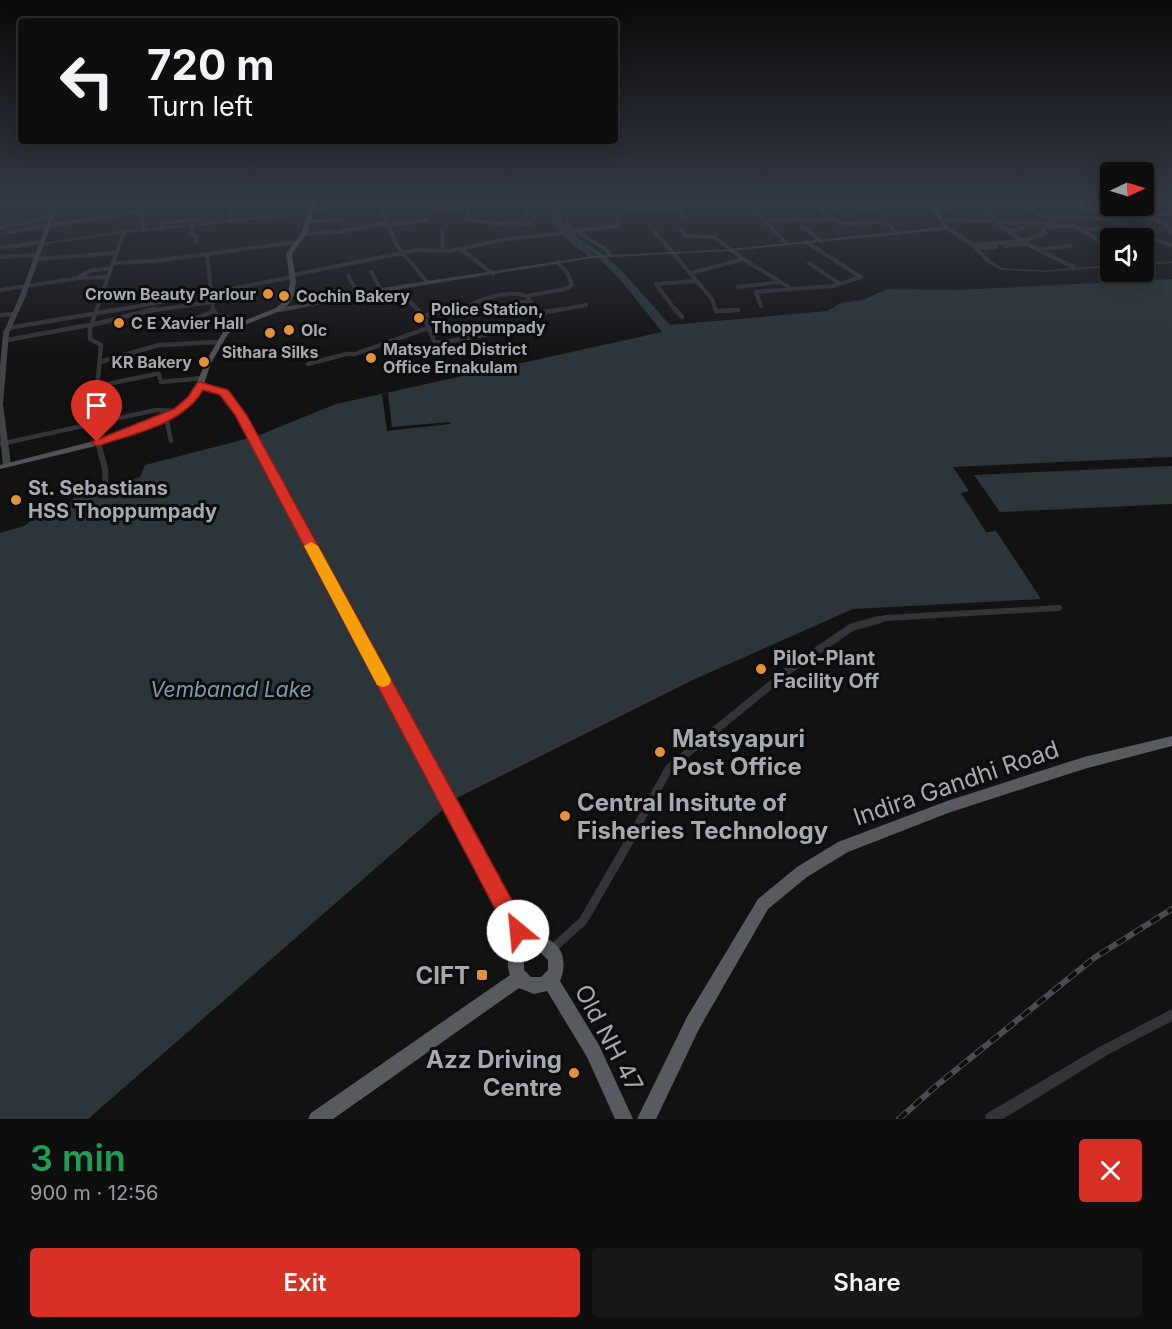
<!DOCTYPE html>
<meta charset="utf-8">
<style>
body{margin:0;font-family:Inter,sans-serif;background:#171717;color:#f1f3f6;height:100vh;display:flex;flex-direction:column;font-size:22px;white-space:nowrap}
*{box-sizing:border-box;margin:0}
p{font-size:20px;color:#9b9c9e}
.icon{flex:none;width:33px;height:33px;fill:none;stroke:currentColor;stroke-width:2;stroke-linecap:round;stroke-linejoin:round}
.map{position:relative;height:1119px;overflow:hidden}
.panel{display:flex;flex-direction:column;background:#0e0e0e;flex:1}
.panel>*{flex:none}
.hud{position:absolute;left:18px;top:18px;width:600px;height:126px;border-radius:6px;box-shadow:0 3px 15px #0003,0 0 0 2px #2e2e2e;background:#0e0e0e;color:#f1f3f6;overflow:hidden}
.needle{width:39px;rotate:86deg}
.tools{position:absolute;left:1100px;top:162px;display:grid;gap:12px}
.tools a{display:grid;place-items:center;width:54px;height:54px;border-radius:6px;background:#0e0e0e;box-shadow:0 3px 15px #0003,0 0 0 2px #2e2e2e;font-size:30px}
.pin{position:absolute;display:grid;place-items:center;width:51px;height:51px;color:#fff;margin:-62px -26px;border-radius:50% 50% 50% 0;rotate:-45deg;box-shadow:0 0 6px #0007}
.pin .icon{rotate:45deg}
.me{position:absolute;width:66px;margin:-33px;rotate:332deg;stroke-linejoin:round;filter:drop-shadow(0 0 4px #0008)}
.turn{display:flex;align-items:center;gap:21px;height:126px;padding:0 30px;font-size:27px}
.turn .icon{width:78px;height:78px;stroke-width:2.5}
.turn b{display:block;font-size:42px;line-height:51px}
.round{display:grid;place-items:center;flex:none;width:63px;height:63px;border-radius:6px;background:#171717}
.head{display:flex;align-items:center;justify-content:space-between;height:102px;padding:0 30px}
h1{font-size:36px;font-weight:600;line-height:45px;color:#1e9e55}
.primary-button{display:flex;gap:12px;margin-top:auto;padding:12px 30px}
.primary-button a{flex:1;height:69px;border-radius:6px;background:#d93025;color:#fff;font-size:24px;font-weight:600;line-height:69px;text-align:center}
.primary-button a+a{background:#171717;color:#f1f3f6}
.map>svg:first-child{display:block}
.green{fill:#1e251e}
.water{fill:#2c363a}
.pier{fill:#121213}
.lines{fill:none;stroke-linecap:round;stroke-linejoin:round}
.minor-far4{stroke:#333438;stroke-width:4}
.minor-far3{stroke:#333438;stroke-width:4.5}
.minor-far2{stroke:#333438;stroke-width:6}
.minor-far1{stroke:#333438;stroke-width:8}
.minor{stroke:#333438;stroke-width:9}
.tertiary{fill:#333438;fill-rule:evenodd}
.secondary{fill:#414447;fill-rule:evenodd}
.primary{fill:#4f5256;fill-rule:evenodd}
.trunk{fill:#575a5f;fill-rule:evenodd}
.rail-casing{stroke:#4a4c50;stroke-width:6}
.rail{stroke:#0d0d0e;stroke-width:4;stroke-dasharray:10;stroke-linecap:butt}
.route{fill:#d93025;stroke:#8d1f18;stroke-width:1.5}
.slow{fill:#f59e0b}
.poi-dot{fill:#e1923b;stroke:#0d0d0e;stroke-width:2}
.labels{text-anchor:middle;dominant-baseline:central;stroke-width:6;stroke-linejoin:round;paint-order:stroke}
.far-poi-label{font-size:16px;font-weight:bold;fill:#a4aab2;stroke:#0d0d0e;text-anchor:start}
.poi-label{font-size:20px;font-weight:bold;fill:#a4aab2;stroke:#0d0d0e;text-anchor:start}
.water-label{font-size:21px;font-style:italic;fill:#7d9cab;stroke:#0d0d0e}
.near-poi-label{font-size:24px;font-weight:bold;fill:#a4aab2;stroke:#0d0d0e;text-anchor:start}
.near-street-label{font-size:24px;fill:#a4aab2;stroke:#0d0d0e}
</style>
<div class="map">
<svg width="1172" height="1119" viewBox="0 0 1172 1119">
<rect width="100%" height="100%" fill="#121213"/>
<path class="green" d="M49,205L45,218L0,228V214Z"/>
<path class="water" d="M551,201H557L563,224L580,239L604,255L622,271L670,325L828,311L840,303L863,300L887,289L959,290L1172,279V457L953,467L969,491L961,493L986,532L996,531L1041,599L853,609L695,679L455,799L88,1119H0V533L24,526L34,518L69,505L76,495L140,477L145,465L257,436L336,404L662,332L619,278L595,254L568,238L558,225Z
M1172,466V504L1000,512L974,475Z"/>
<path class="pier" d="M388,393L392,427L450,422V424L387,431L382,394Z"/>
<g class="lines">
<path class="minor-far4" d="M379,201L397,246L428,283
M414,201C442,215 473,206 502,205C518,205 533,207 549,207
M549,201C552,228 572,242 593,257
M680,201L683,218
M720,201L726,208
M856,201L862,208H876L897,234
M1074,201L1089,210L1103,213L1119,225L1141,235L1172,245
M1165,201L1171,204L1168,208L1172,211
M0,203L6,201
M817,203L829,220
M1025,203L1056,201
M106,206L139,202
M875,207L873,204L894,205
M141,208L176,201
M141,208L144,230
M468,208V220L509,224L530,223L525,217L526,206
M753,208L786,243
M986,208C1008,239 1041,251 1074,267
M311,209L400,201
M822,210H836
M1148,215L1166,225L1172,233
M1045,217L1112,219L1147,214H1172
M764,220L836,219L842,224L885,221
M943,220L1050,223
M229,221L236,201
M308,222L345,219
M192,225V234L197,237L196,242
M388,225L427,220
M802,226L821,241
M1059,226H1076L1110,248
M0,228L52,217
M161,228L163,223L204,219L206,224
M681,229L686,236L714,237L743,259L792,289L833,286L861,277L806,242
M1079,229H1099
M575,231L617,226L619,208L770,207L768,201
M1008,231L1023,229L1013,222
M8,232L142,211
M442,232L443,251
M655,232L712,299L716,311
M304,234L339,232L387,223
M973,245L1023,241L1045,233L1041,228L1059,226L1019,201
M1006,246L1027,244
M0,248L42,242
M976,248L996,247
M1039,249L1071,246
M462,250L493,274
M207,254L213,311
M0,257L37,255
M36,259L116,253
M112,263L154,261L298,242
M809,263L840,284
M371,272L381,290
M1134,272L1146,280
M691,273L743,259
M293,275L417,250L449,251L507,239L563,233
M348,275L358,294
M80,276L90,271L111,268
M738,287L780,282
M396,288L419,311
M0,290L79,278L107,277
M761,306L756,292L792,289
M466,307C485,297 506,290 527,296
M96,311L124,232
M112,311L293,277
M149,311L212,302
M449,311L466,307L490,308L528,301
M536,311L527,296L565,289L572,285L568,274L558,262
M554,311L586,305
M676,311L656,284L695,281
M724,311L738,310"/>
<path class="minor-far3" d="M97,309L90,329V339L101,345L94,424L100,448
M213,309L217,316H226L234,325
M417,309L424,316L434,341L441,343L541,324L535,309
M675,309L682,317
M715,309L716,311L738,310
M540,313L562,309
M0,315L15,314
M424,316L456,309
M186,320L196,319L213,311
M8,328L121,309
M7,340L100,323L155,309
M100,362L159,345L218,342
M308,364L346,354H355L428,328
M98,386L156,374H159L161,382L203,378
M166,417L171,441
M0,444L156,410L178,411"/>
<path class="minor-far2" d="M99,446L105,469L106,494
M872,622L886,618L1059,608"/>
<path class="minor-far1" d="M629,841L669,768L789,670L852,627L878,620"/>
<path class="minor" d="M551,950L583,921L630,840"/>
<path class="tertiary" d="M558,201H562L571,226L606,247L613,255V257H609L602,249L567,228Z
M1143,202L1172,203V205L1143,204Z
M1110,204V206H1111L934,210L932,209L934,208Z
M310,212L312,213L311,214L124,233L42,245L40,244L42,243L124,231Z
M945,227H949L975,244L990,260L1002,268L1046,270L1110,265V267L1046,272L1001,270L986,262L971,246L945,229Z
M1172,261V263L1143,265V263Z
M200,384L226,391L243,414L530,943L532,947L530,951L526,953L522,951L237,414L222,393L198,387L197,386Z
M1172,1009V1021L1109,1054L1003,1119H985L986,1114L1101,1046Z"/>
<path class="secondary" d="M55,201H59L25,298L9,333L3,404L11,465L7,467L3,465L0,434V367L3,333L19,298Z
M924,201H929L936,208L949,228V229L730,251L593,258L381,292L280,312L277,310L280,308L381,288L593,256L730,249L944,227L932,210Z"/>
<path class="primary" d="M311,201H316L308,232L292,254L296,282L294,295L288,305L280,311L237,328L228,334L211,363L202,390L195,401L181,413L155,425L100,445L0,469V465L94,441L149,421L175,409L189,398L194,390L205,363L223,332L233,325L276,308L283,302L288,295L290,282L286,254L302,232Z"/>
<path class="trunk" d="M1172,736V746L1084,769L948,813L848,852L807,877L768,909L699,1029L656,1119H637L687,1017L758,899L797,867L838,842L947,801L1084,757Z
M532,937C559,935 570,958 560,981L599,1045L633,1119H615L587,1057L547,991L534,994L519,988L333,1119H308L311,1113L510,975C503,956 515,943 532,937ZM531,953H541L548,960V970L541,977H531L524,970V960Z"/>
<g class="rail-casing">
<path id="rail" d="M899,1119L936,1086L1094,958L1172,909"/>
</g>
<use href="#rail" class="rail"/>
</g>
<linearGradient id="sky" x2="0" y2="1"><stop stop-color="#0a0a0a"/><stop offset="0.56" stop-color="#333944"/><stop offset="1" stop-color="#333944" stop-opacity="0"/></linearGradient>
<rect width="1172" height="358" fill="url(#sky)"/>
<path class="route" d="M200,382L228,390L246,414L525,924L528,931L525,939L518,941L511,939L235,415L220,395L203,390C183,424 136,433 101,445L97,446L91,442L174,409L188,397L197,383Z"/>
<path class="slow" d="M311,542L318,546L389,676L391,680L389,685L383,687L377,685L304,546Z"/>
<g class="poi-dot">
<circle cx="268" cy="294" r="6"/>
<circle cx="284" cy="296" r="6"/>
<circle cx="419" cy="318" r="6"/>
<circle cx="119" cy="323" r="6"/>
<circle cx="289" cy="330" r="6"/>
<circle cx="270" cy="333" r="6"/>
<circle cx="371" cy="358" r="6"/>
<circle cx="204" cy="362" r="6"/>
<circle cx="16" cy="500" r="6"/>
<circle cx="761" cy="669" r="6"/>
<circle cx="660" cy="752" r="6"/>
<circle cx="565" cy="816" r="6"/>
<rect x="476" y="969" width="12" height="12" rx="3"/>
<circle cx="574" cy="1073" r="6"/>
</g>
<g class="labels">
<g class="far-poi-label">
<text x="256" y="294" text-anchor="end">Crown Beauty Parlour</text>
<text x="296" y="296">Cochin Bakery</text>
<text x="431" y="309">Police Station,<tspan x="431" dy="18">Thoppumpady</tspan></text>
<text x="131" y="323">C E Xavier Hall</text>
<text x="301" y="330">Olc</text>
<text x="383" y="349">Matsyafed District<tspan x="383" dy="18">Office Ernakulam</tspan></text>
<text x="270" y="352" text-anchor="middle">Sithara Silks</text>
<text x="192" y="362" text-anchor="end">KR Bakery</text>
</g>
<g class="poi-label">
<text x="28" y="488">St. Sebastians<tspan x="28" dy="23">HSS Thoppumpady</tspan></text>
<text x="773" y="658">Pilot-Plant<tspan x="773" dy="23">Facility Off</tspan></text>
</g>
<g class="water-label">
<text x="231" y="689">Vembanad Lake</text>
</g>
<g class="near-poi-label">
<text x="672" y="738">Matsyapuri<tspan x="672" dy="28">Post Office</tspan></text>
<text x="577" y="802">Central Insitute of<tspan x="577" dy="28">Fisheries Technology</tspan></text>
<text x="470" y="975" text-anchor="end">CIFT</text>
<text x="562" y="1059" text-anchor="end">Azz Driving<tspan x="562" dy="28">Centre</tspan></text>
</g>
<g class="near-street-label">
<text transform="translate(956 783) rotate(-19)">Indira Gandhi Road</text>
<text transform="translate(609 1038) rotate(62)">Old NH 47</text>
</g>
</g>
</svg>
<div class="tools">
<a><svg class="needle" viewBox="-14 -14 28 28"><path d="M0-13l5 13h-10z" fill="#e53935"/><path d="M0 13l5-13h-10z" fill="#9b9c9e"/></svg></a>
<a><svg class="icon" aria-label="sound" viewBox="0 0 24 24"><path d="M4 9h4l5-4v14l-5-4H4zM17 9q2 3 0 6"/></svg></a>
</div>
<div class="pin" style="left:97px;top:442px;background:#d93025"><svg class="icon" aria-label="arrive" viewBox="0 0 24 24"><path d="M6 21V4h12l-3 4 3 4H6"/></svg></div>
<svg class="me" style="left:518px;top:931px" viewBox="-20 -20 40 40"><circle r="19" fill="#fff"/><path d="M0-13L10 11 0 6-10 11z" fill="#d93025"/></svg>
<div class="hud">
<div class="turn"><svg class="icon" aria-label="left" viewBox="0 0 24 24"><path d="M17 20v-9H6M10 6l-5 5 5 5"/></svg><div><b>720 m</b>Turn left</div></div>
</div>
</div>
<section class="panel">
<div class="head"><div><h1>3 min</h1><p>900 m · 12:56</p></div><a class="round" style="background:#d93025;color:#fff"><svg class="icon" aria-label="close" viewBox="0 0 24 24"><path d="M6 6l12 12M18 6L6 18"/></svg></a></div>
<div class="primary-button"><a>Exit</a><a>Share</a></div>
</section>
